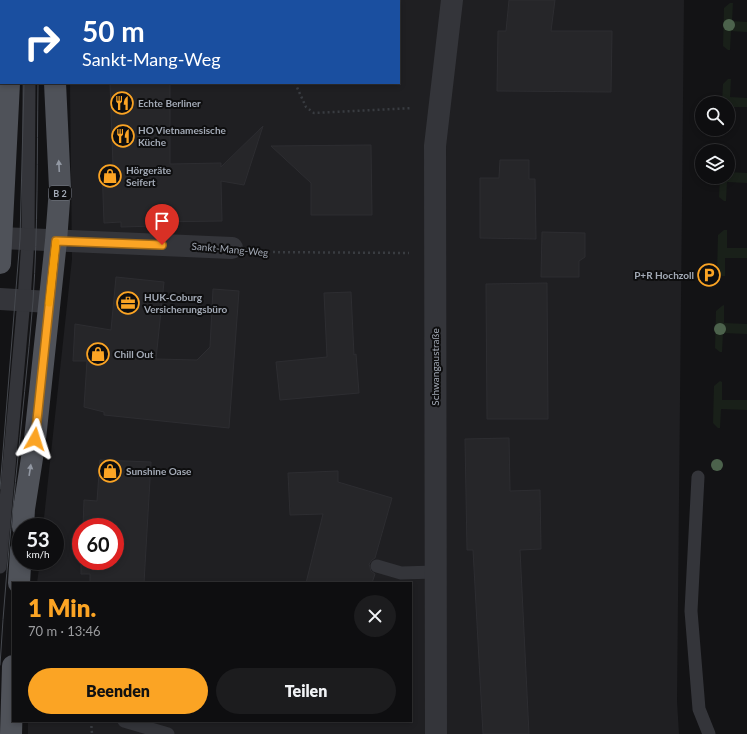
<!DOCTYPE html>
<html lang="de">
<meta charset="utf-8">
<style>
body{margin:0;font-family:Lato,sans-serif;background:#1c1c1e;color:#f1f3f6;height:100vh;display:flex;flex-direction:column;font-size:15px;white-space:nowrap}
*{box-sizing:border-box;margin:0}
p{font-size:13px;color:#9b9c9f}
.icon{flex:none;width:22px;height:22px;fill:none;stroke:currentColor;stroke-width:2;stroke-linecap:round;stroke-linejoin:round}
.map{position:relative;flex:1;overflow:hidden}
.drawer{position:absolute;left:12px;top:582px;width:400px;height:140px;display:flex;flex-direction:column;background:#0e0e10;border-radius:0px;box-shadow:0 2px 6px #0003,0 0 0 1px #2e2e30}
.drawer>*{flex:none}
.banner{position:absolute;left:0px;top:0px;width:400px;height:84px;box-shadow:0 2px 6px #0003,0 0 0 1px #2e2e30;background:#1a4fa0;color:#fff;overflow:hidden}
.tools{position:absolute;left:695px;top:96px;display:grid;gap:8px}
.tools a{display:grid;place-items:center;width:40px;height:40px;border-radius:50%;background:#0e0e10;box-shadow:0 2px 6px #0003,0 0 0 1px #2e2e30;font-size:20px}
.speed{position:absolute;left:12px;top:518px;display:flex;gap:8px;font-size:20px;font-weight:700;text-align:center}
.speed>*{display:grid;place-content:center;width:52px;height:52px;border-radius:50%;background:#0e0e10;box-shadow:0 2px 6px #0003,0 0 0 1px #2e2e30;line-height:1}
.speed small{font-size:10px;font-weight:400}
.speed .limit{border:6px solid #d22;background:#fff;color:#111}
.pin{position:absolute;display:grid;place-items:center;width:34px;height:34px;color:#fff;margin:-41px -17px;border-radius:50% 50% 50% 0;rotate:-45deg;box-shadow:0 0 4px #0007}
.pin .icon{rotate:45deg}
.me{position:absolute;width:44px;margin:-22px;rotate:6deg;stroke-linejoin:round;filter:drop-shadow(0 0 3px #0008)}
.turn{display:flex;align-items:center;gap:14px;height:84px;padding:0 16px;font-size:18px}
.turn .icon{width:52px;height:52px;stroke-width:2.5}
.turn b{display:block;font-size:28px;line-height:34px}
.round{display:grid;place-items:center;flex:none;width:42px;height:42px;border-radius:21px;background:#1c1c1e}
.head{display:flex;align-items:center;justify-content:space-between;height:68px;padding:0 16px}
h1{font-size:24px;font-weight:800;line-height:30px;color:#fba424}
.cta{display:flex;gap:8px;margin-top:auto;padding:8px 16px}
.cta a{flex:1;height:46px;border-radius:24px;background:#fba424;color:#111;font-size:16px;font-weight:800;line-height:46px;text-align:center}
.cta a+a{background:#1c1c1e;color:#f1f3f6}
.map>svg:first-child{display:block}
.built{fill:#1f1f22;fill-rule:evenodd}
.green{fill:#192019}
.building{fill:#262629;stroke:#2d2d31}
.lines{fill:none;stroke-linecap:round;stroke-linejoin:round}
.path{stroke:#393c41;stroke-width:2.5;stroke-dasharray:2 3;stroke-linecap:butt}
.service{stroke:#34353a;stroke-width:13}
.minor{stroke:#34353a;stroke-width:22}
.primary{stroke:#4f5259;stroke-width:22}
.tram{stroke:#46494f;stroke-width:1}
.tree{fill:#4c624c}
.oneway{fill:#9298a3}
.route-casing{stroke:#a36b17;stroke-width:10}
.route{stroke:#fba424;stroke-width:7}
.slow{stroke:#f59e0b;stroke-width:7}
.labels{text-anchor:middle;dominant-baseline:central;stroke-width:4;stroke-linejoin:round;paint-order:stroke}
.shield{fill:#0e0e0f;stroke:#767b84;stroke-width:1}
.shield-label{font-size:9px;font-weight:bold;fill:#a3aab6}
.poi-label{font-size:10px;font-weight:bold;fill:#a3aab6;stroke:#0e0e0f;text-anchor:start}
.street-label{font-size:10px;fill:#a3aab6;stroke:#0e0e0f}
</style>
<div class="map">
<svg width="747" height="734" viewBox="0 0 747 734">
<rect width="100%" height="100%" fill="#131315"/>
<path class="built" d="M68,0H684L677,701L679,734H28V721H411V583H37L40,561H55V527H43L72,259L70,83H399V1ZM81,527H115V561H81Z"/>
<path class="green" d="M730,3H733L732,21L747,22V32L731,31L730,50H728L723,46L724,8Z
M728,79H731L730,97L747,98V107H730L729,125L728,103H722L723,84Z
M728,154V172L747,173V183L727,182L726,201H724L719,197L720,177H728Z
M724,230H727V248H747V258H725V276H722L717,272L718,235Z
M724,305V323L747,324V334L723,333L722,352H720L715,348L716,311L722,306Z
M720,381L722,382V400H747V410L721,409L720,428H718L713,423L714,386Z"/>
<path class="building" d="M509,0H555L551,31H612L611,92L497,91L498,31H506Z
M110,83H170V164L221,163V167L263,126L244,185L221,181L222,221L156,222V226L121,227V222L104,223L102,167L113,166Z
M371,145L372,215H311V183L271,146Z
M500,160H529V179H535L536,239L480,238V178H499Z
M542,232L585,233V257L579,261V277H541Z
M116,277L164,282L156,359L197,360L210,347L213,289L239,291L229,428L104,415V412L84,407L87,361H73L75,324L111,330Z
M547,283L548,419H487L486,284Z
M351,292L354,355L356,354L359,393L280,400L276,362L327,357L324,293Z
M509,438L510,491L540,490L541,549L520,550L529,734H483L473,550H467L465,439Z
M100,460L151,462L144,583H90V574H81V561H115V527H83L84,500L97,501Z
M338,471V482L392,498L375,558L372,560L369,564L371,571L375,574L372,583H306L323,514L290,515L288,473Z"/>
<g class="lines">
<path class="path" d="M247,0V1
M295,83L306,107L314,113L412,108
M258,252L409,253
M91,721L92,734"/>
<path class="service" d="M29,0V1
M698,477L691,611L699,709L709,734
M377,566L401,573L435,572
M0,567L24,300L28,239L29,83
M124,721L168,734"/>
<path class="minor" d="M1,238L232,248
M0,299L49,302
M436,734L435,146L452,0"/>
<path class="primary" d="M11,0V1
M52,0V1
M0,263L9,83
M23,527L24,509L35,439L56,241L60,188L55,83
M19,583L21,550
M11,734L13,666"/>
<path class="tram" d="M24,0V1
M38,0V1
M0,489L20,239L24,83
M0,665C7,543 23,422 33,301C38,228 37,156 38,83"/>
</g>
<g class="tree">
<circle cx="729" cy="25" r="6"/>
<circle cx="720" cy="329" r="6"/>
<circle cx="717" cy="465" r="6"/>
</g>
<defs><path id="oneway-solid" d="M-6-.8H1V-3.2L6.5 0L1 3.2V.8H-6Z"/></defs>
<g class="oneway">
<use href="#oneway-solid" transform="translate(59 166) rotate(-93)"/>
<use href="#oneway-solid" transform="translate(30 470) rotate(-81)"/>
</g>
<g class="lines">
<g class="route-casing">
<path id="route" d="M35,439L56,241L162,245"/>
</g>
<use href="#route" class="route"/>
<path class="slow" d="M49,303L56,242"/>
</g>
<defs>
<g id="restaurant-ring" transform="scale(1.15)"><circle r="9.5" fill="#0e0e0f" stroke="#fba424" stroke-width="1.5"/><path d="M-5-6h1v4h1v-4h1v4h1v-4h1v5L-1.5 .5V6h-2V.5L-5-1ZM5-6V6H3V1.5H1.5Q1.5-4 5-6Z" fill="#fba424"/></g>
<g id="shop-ring" transform="scale(1.15)"><circle r="9.5" fill="#0e0e0f" stroke="#fba424" stroke-width="1.5"/><path d="M-5-2.5h2.3a2.7 3.5 0 0 1 5.4 0H5L5.5 6h-11ZM-1.5-2.5h3a1.5 2.3 0 0 0-3 0Z" fill="#fba424"/></g>
<g id="parking-ring" transform="scale(1.15)"><circle r="9.5" fill="#0e0e0f" stroke="#fba424" stroke-width="1.5"/><path d="M-3.5-5.5H1a3.5 3.5 0 0 1 0 7H-1V5.5H-3.5ZM-1-3.4V-.6H.8a1.4 1.4 0 0 0 0-2.8Z" fill="#fba424"/></g>
<g id="office-ring" transform="scale(1.15)"><circle r="9.5" fill="#0e0e0f" stroke="#fba424" stroke-width="1.5"/><path d="M-6-3h4V-5.5h4V-3h4V5H-6ZM-1-4.5V-3h2v-1.5ZM-6 0V1H6V0Z" fill="#fba424"/></g>
</defs>
<g fill-rule="evenodd">
<use href="#restaurant-ring" x="122" y="103"/>
<use href="#restaurant-ring" x="123" y="136"/>
<use href="#shop-ring" x="110" y="176"/>
<use href="#parking-ring" x="709" y="275"/>
<use href="#office-ring" x="128" y="303"/>
<use href="#shop-ring" x="98" y="354"/>
<use href="#shop-ring" x="110" y="471"/>
</g>
<g class="labels">
<rect class="shield" x="49" y="186" width="22" height="14" rx="3"/>
<g class="shield-label">
<text x="60" y="193">B 2</text>
</g>
<g class="poi-label">
<text x="138" y="103">Echte Berliner</text>
<text x="138" y="130">HO Vietnamesische<tspan x="138" dy="12">Küche</tspan></text>
<text x="126" y="170">Hörgeräte<tspan x="126" dy="12">Seifert</tspan></text>
<text x="694" y="275" text-anchor="end">P+R Hochzoll</text>
<text x="144" y="297">HUK-Coburg<tspan x="144" dy="12">Versicherungsbüro</tspan></text>
<text x="114" y="354">Chill Out</text>
<text x="126" y="471">Sunshine Oase</text>
</g>
<g class="street-label">
<text transform="translate(230 249) rotate(5)">Sankt-Mang-Weg</text>
<text transform="translate(435 367) rotate(-90)">Schwangaustraße</text>
</g>
</g>
</svg>
<div class="tools">
<a><svg class="icon" aria-label="search" viewBox="0 0 24 24"><circle cx="10" cy="10" r="6"/><path d="M15 15l6 6"/></svg></a>
<a><svg class="icon" aria-label="layers" viewBox="0 0 24 24"><path d="M12 4l9 5-9 5-9-5zM3 14l9 5 9-5"/></svg></a>
</div>
<div class="speed"><div>53<small>km/h</small></div><div class="limit">60</div></div>
<div class="pin" style="left:162px;top:245px;background:#d93025"><svg class="icon" aria-label="arrive" viewBox="0 0 24 24"><path d="M6 21V4h12l-3 4 3 4H6"/></svg></div>
<svg class="me" style="left:35px;top:439px" viewBox="-20 -20 40 40"><path d="M0-17L14 15 0 8-14 15z" fill="#fba424" stroke="#fff" stroke-width="4"/></svg>
<div class="banner">
<div class="turn"><svg class="icon" aria-label="right" viewBox="0 0 24 24"><path d="M7 20v-9h11M14 6l5 5-5 5"/></svg><div><b>50 m</b>Sankt-Mang-Weg</div></div>
</div>
<section class="drawer">
<div class="head"><div><h1>1 Min.</h1><p>70 m · 13:46</p></div><a class="round"><svg class="icon" aria-label="close" viewBox="0 0 24 24"><path d="M6 6l12 12M18 6L6 18"/></svg></a></div>
<div class="cta"><a>Beenden</a><a>Teilen</a></div>
</section>
</div>
